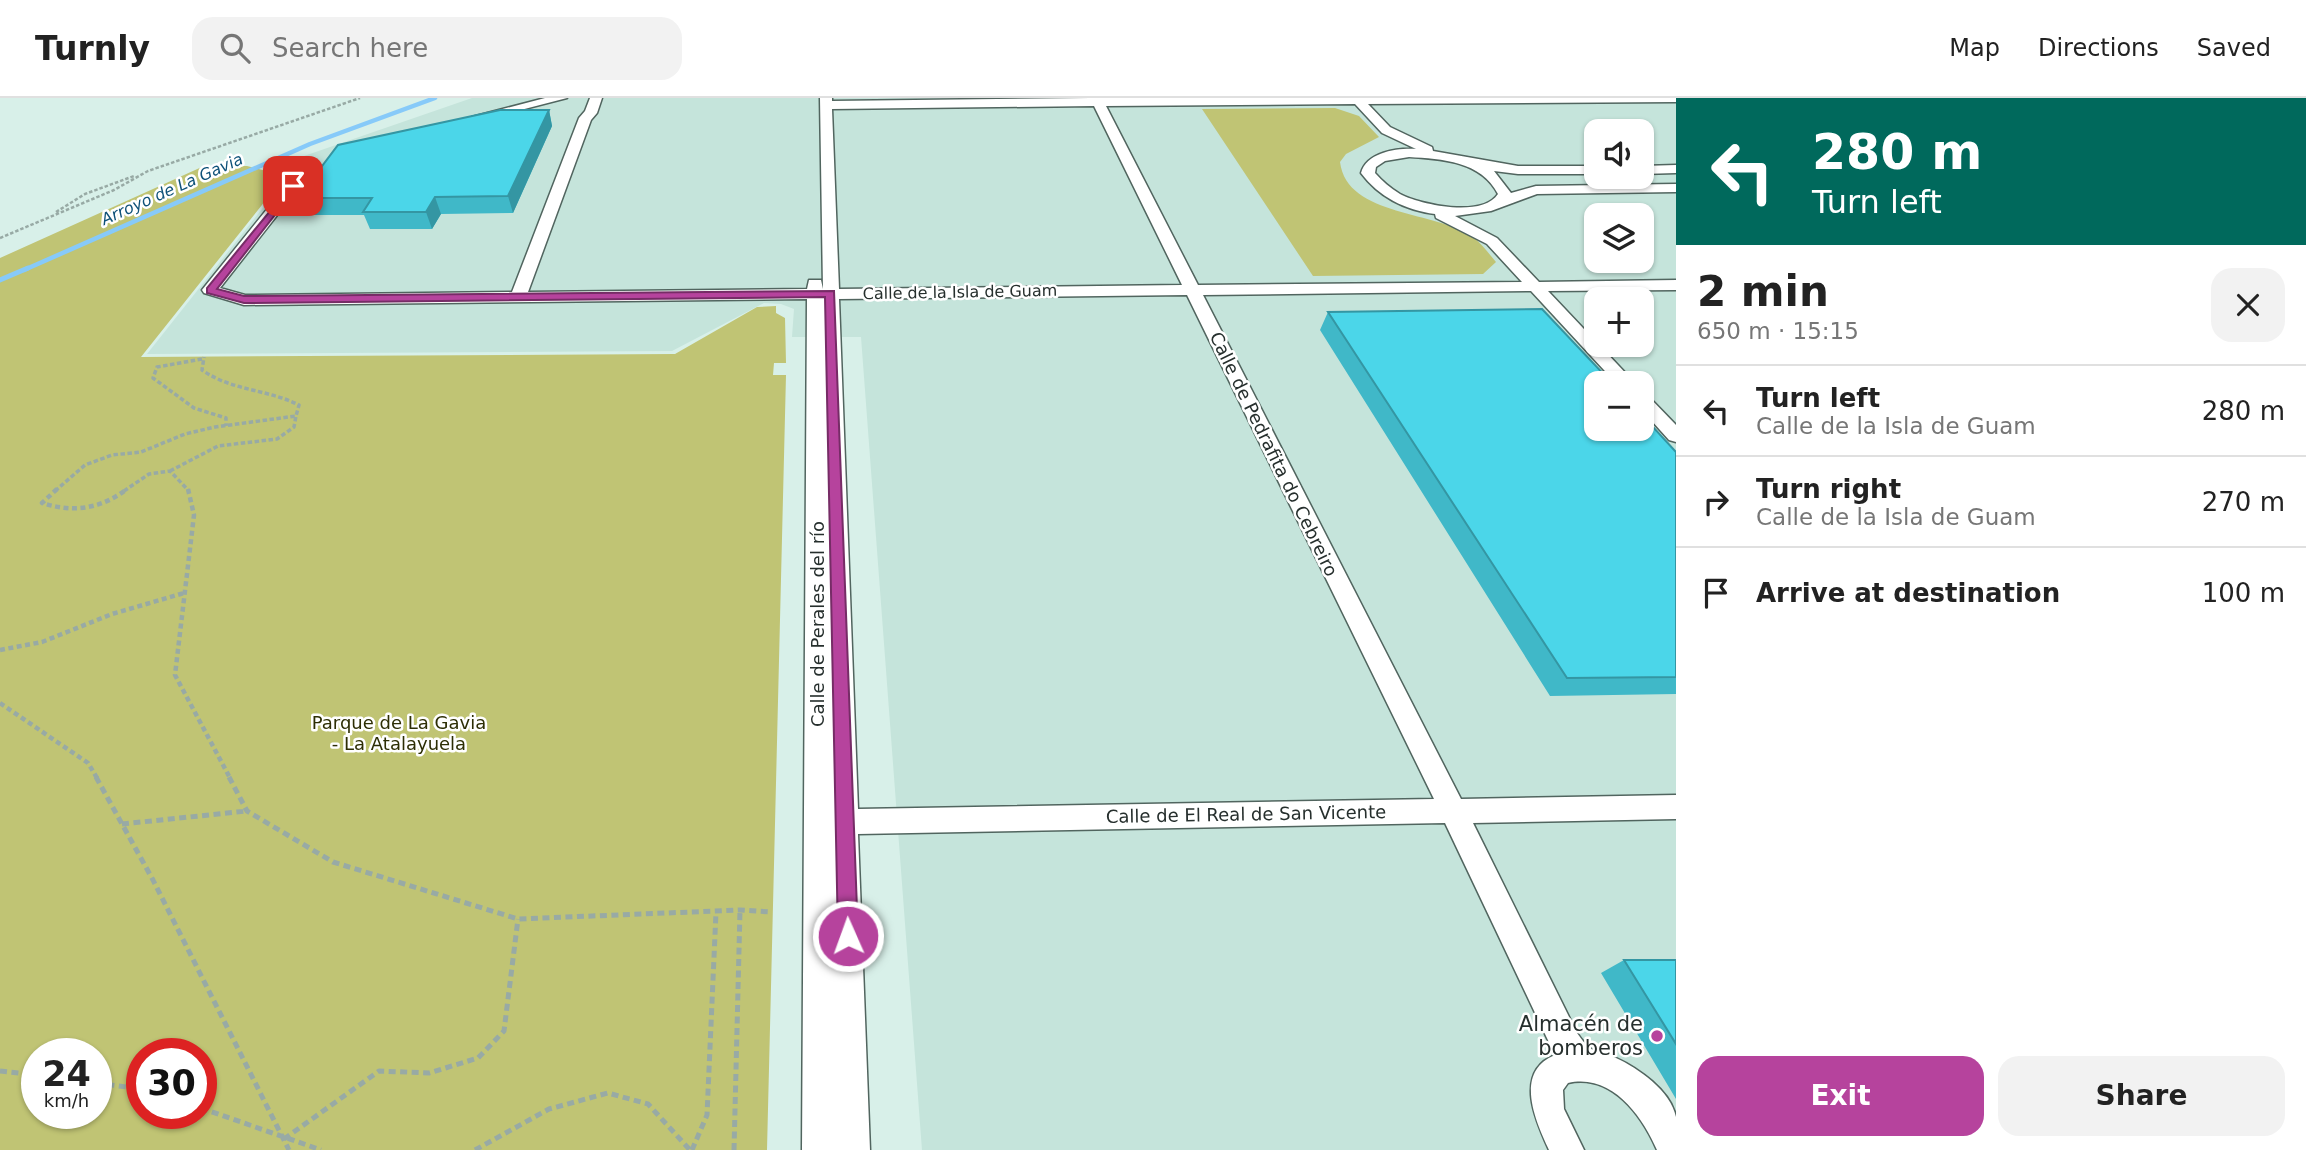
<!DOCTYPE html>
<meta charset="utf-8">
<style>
body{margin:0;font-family:"DejaVu Sans",sans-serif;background:#f2f2f2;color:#222;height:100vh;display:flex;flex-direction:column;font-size:26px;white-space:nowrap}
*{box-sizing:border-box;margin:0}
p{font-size:23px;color:#767676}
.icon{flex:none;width:38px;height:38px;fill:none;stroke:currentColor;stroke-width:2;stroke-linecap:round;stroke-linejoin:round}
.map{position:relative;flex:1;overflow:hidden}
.details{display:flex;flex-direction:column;background:#fff;width:630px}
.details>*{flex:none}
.top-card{background:#00695c;color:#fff;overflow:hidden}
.buttons{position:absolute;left:1584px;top:21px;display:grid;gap:14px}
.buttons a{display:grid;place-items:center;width:70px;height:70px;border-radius:14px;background:#fff;box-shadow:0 2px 5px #0004;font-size:35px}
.speed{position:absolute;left:21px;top:940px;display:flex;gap:14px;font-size:35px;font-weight:700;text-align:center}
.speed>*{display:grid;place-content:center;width:91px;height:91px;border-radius:50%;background:#fff;box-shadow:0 2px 5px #0004;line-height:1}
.speed small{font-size:18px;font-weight:400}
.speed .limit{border:10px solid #d22;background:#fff;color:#111}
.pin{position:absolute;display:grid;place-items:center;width:60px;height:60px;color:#fff;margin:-30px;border-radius:14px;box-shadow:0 4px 10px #0006}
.me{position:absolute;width:77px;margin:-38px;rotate:358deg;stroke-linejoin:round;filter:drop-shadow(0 0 5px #0008)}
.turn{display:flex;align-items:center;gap:24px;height:147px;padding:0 21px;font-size:32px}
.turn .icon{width:91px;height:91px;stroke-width:2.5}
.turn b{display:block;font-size:49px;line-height:60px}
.round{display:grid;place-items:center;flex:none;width:74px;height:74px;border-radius:21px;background:#f2f2f2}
.headline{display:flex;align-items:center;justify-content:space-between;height:119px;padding:0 21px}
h1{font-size:42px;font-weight:700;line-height:52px}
.button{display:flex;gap:14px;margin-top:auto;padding:14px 21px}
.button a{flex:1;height:80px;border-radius:21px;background:#b6439d;color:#fff;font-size:28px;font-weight:700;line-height:80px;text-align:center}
.button a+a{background:#f2f2f2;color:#222}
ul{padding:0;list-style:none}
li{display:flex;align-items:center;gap:21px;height:91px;padding:0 21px;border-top:2px solid #e0e0e0}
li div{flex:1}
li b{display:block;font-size:26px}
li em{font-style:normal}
header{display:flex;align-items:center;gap:42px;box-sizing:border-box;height:98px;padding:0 35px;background:#fff;border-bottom:2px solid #e0e0e0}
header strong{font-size:33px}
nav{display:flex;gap:38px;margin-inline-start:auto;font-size:24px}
.search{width:490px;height:63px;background:#f2f2f2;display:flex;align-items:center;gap:18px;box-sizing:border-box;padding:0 24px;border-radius:21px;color:#767676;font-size:26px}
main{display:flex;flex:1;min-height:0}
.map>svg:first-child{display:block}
.built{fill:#c5e4db;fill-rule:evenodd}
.green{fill:#c0c474;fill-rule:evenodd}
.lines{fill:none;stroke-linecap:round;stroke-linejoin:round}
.stream-far1{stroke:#87caf9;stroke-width:4.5}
.stream{stroke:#87caf9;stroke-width:5}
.minor-casing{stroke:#51655f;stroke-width:3}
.path-far3{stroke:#98aaa5;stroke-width:2.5;stroke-dasharray:3.5 2;stroke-linecap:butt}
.path-far2{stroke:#98aaa5;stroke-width:3.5;stroke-dasharray:4.5 2.5;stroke-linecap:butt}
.path-far1{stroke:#98aaa5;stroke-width:4.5;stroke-dasharray:5 3.5;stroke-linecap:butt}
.path{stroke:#98aaa5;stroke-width:5;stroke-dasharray:7 4.5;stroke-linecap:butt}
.minor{fill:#fff;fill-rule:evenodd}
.wall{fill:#40b8c8}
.shaded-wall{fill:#3496a3}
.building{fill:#4bd6e9;stroke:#3496a3;stroke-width:2}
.route{fill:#b6439d;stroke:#762c66;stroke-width:2}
.poi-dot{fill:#b6439d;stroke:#fff;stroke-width:2.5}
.labels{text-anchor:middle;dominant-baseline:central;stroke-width:5;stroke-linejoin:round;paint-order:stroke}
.far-water-label{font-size:16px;font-style:italic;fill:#0f5279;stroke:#fff}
.far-street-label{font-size:16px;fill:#262f2d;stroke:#fff}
.street-label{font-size:18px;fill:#262f2d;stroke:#fff}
.park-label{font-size:18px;fill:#2d2e04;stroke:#fff}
.near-poi-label{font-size:21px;fill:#262f2d;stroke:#fff;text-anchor:end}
</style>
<header>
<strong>Turnly</strong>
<div class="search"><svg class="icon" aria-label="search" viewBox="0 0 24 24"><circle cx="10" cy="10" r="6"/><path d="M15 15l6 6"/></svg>Search here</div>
<nav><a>Map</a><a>Directions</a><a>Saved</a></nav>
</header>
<main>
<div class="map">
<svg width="1676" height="1052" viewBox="0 0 1676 1052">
<rect width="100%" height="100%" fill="#d8f0e9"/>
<path class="built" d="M472,0H1676V1052H922L861,239H792L794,211L781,206L764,205L672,253L147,256L304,58ZM1596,33H1642V79H1596ZM1596,117H1642V163H1596ZM1596,201H1642V247H1596ZM1596,285H1642V331H1596Z"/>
<path class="green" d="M1335,10L1359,18L1379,39L1346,56L1340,64C1347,120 1438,112 1474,140C1482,146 1489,156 1496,164L1483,176L1313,178L1202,11Z
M204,68H247L285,78L141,259L675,256L757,209L776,208V215L785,220L786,265H774L773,277H786L767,1052H0V160ZM37,956H96V1015H37ZM142,956H201V1015H142Z"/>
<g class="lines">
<path class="stream-far1" d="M24,172L310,46L435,0"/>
<path class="stream" d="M0,182L28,170"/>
<g class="minor-casing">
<path id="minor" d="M545,0H567L478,23L472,19Z
M590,0H602L597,15L591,22L528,194L807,191L809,182H821L823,191L820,0H832V3L1090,0H1676V4L1368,6L1390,29L1432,49L1433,53L1518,68H1596V76H1518L1494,73L1511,95L1536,88L1676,86V94L1537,96L1491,113L1455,118L1497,140L1539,184L1676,182V192L1548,193L1635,285H1616L1531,193L1203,197L1461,701L1676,697V721L1473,725L1577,935C1594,959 1592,949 1616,960C1638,970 1671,993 1676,1019C1676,1029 1676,1042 1676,1052H1657C1642,1018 1612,975 1568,985L1563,992L1564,1011L1584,1052H1549C1536,1024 1513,974 1555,957L1445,725L858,736L870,1052H836L831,736L836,1052H802L807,201L244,207L204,195L202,192L288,85L293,84L300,88L220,190L245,197L512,194L579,20L585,13ZM1355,6L1382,35L1416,51C1397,50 1367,54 1361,75C1379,99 1405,112 1435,116L1436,120L1487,146L1522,184L1198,187L1106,8ZM1094,8L1182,187L839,191L832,11ZM1409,59C1442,61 1481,63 1498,96C1482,120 1421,107 1400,96C1390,90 1382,83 1375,75L1376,69L1385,63ZM1187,197L1434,701L858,711L839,201Z
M1676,67V75L1642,76V68Z
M1642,296L1648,298L1676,327V344L1669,342L1642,312Z"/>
</g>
<path class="path-far3" d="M56,114L85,96L134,78
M0,140L114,92L148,73L360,0"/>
<path class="path-far2" d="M202,261L157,269L153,280L194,310L226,320V328
M170,373L218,348L277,341L294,329L296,318
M55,393L85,367L112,357L141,354L185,336L215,329L296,318L299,307C267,291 232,293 202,272L204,259
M124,393L149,376L170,373L189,393"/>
<path class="path-far1" d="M57,391L42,405C73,415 101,411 127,391
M188,391L194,417L175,577L230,680
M0,552L42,544L112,516L184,495
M0,605L88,665L97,680"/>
<path class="path" d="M96,679L153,782L289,1052
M229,679L247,713L333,764L518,821L740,812L771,814
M122,726L247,713
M0,973L37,977
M96,985L142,991
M201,1010L321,1052
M284,1041L379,973L429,975L478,960L504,933L518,821
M475,1052L549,1011L608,995L648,1006L690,1052
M692,1052L707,1017L716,814
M734,1052L740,812"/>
<use href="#minor" class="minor"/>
</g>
<path class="wall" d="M549,12L552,28L513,115L441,116L432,131H370L364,117H306L298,100Z
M1328,214L1676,354V596L1550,598L1320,232Z
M1624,862H1676V1001L1601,875Z"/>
<path class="shaded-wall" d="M549,12L552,28L513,115L508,98Z
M435,99L441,116L432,131L426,114Z"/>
<path class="building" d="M500,12H549L508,98L435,99L426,114H363L372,100H298L338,47Z
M1542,211L1612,285H1596V331H1642V317L1676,354V579L1567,580L1328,214Z
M1624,862H1676V946Z"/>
<path class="route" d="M293,85L297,88L296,90L217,191L244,198L834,193L858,838L855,845L848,848L841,845L838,838L825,199L244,205L207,195V190Z"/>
<circle class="poi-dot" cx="1657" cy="938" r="7"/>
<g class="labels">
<g class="far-water-label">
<text transform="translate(172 91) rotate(-24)">Arroyo de La Gavia</text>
</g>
<g class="far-street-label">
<text transform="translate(960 194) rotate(-1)">Calle de la Isla de Guam</text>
</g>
<g class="street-label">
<text transform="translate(1274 356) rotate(64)">Calle de Pedrafita do Cebreiro</text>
<text transform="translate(817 526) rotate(-90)">Calle de Perales del río</text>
<text transform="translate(1246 716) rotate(-1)">Calle de El Real de San Vicente</text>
</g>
<g class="park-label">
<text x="399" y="624">Parque de La Gavia<tspan x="399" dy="21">- La Atalayuela</tspan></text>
</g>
<g class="near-poi-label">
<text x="1643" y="926">Almacén de<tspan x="1643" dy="24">bomberos</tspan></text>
</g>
</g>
</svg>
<div class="buttons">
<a><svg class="icon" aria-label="sound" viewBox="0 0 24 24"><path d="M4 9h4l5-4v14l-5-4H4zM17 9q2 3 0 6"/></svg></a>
<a><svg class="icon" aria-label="layers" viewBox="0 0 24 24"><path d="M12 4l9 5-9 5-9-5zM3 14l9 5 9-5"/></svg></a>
<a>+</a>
<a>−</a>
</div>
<div class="speed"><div>24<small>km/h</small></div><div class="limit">30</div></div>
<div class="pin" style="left:293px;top:88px;background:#d93025"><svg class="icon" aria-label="arrive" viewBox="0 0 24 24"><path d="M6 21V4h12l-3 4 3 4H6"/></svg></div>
<svg class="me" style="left:848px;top:838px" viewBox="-20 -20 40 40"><circle r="17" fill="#b6439d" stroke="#fff" stroke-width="3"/><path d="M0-11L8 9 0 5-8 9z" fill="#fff"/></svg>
</div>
<section class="details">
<div class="top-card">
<div class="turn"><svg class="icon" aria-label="left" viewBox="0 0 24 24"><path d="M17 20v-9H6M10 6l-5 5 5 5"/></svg><div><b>280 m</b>Turn left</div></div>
</div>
<div class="headline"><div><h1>2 min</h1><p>650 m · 15:15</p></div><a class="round"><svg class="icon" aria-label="close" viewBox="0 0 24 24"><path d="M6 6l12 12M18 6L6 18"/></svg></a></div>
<ul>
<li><svg class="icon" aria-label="left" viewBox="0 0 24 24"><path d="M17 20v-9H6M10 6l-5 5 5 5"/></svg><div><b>Turn left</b><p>Calle de la Isla de Guam</p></div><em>280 m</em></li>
<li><svg class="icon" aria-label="right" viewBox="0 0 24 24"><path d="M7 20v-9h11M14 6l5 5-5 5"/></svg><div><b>Turn right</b><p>Calle de la Isla de Guam</p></div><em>270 m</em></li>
<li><svg class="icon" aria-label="arrive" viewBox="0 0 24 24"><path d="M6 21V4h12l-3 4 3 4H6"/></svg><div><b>Arrive at destination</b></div><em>100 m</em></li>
</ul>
<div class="button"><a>Exit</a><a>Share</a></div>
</section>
</main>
